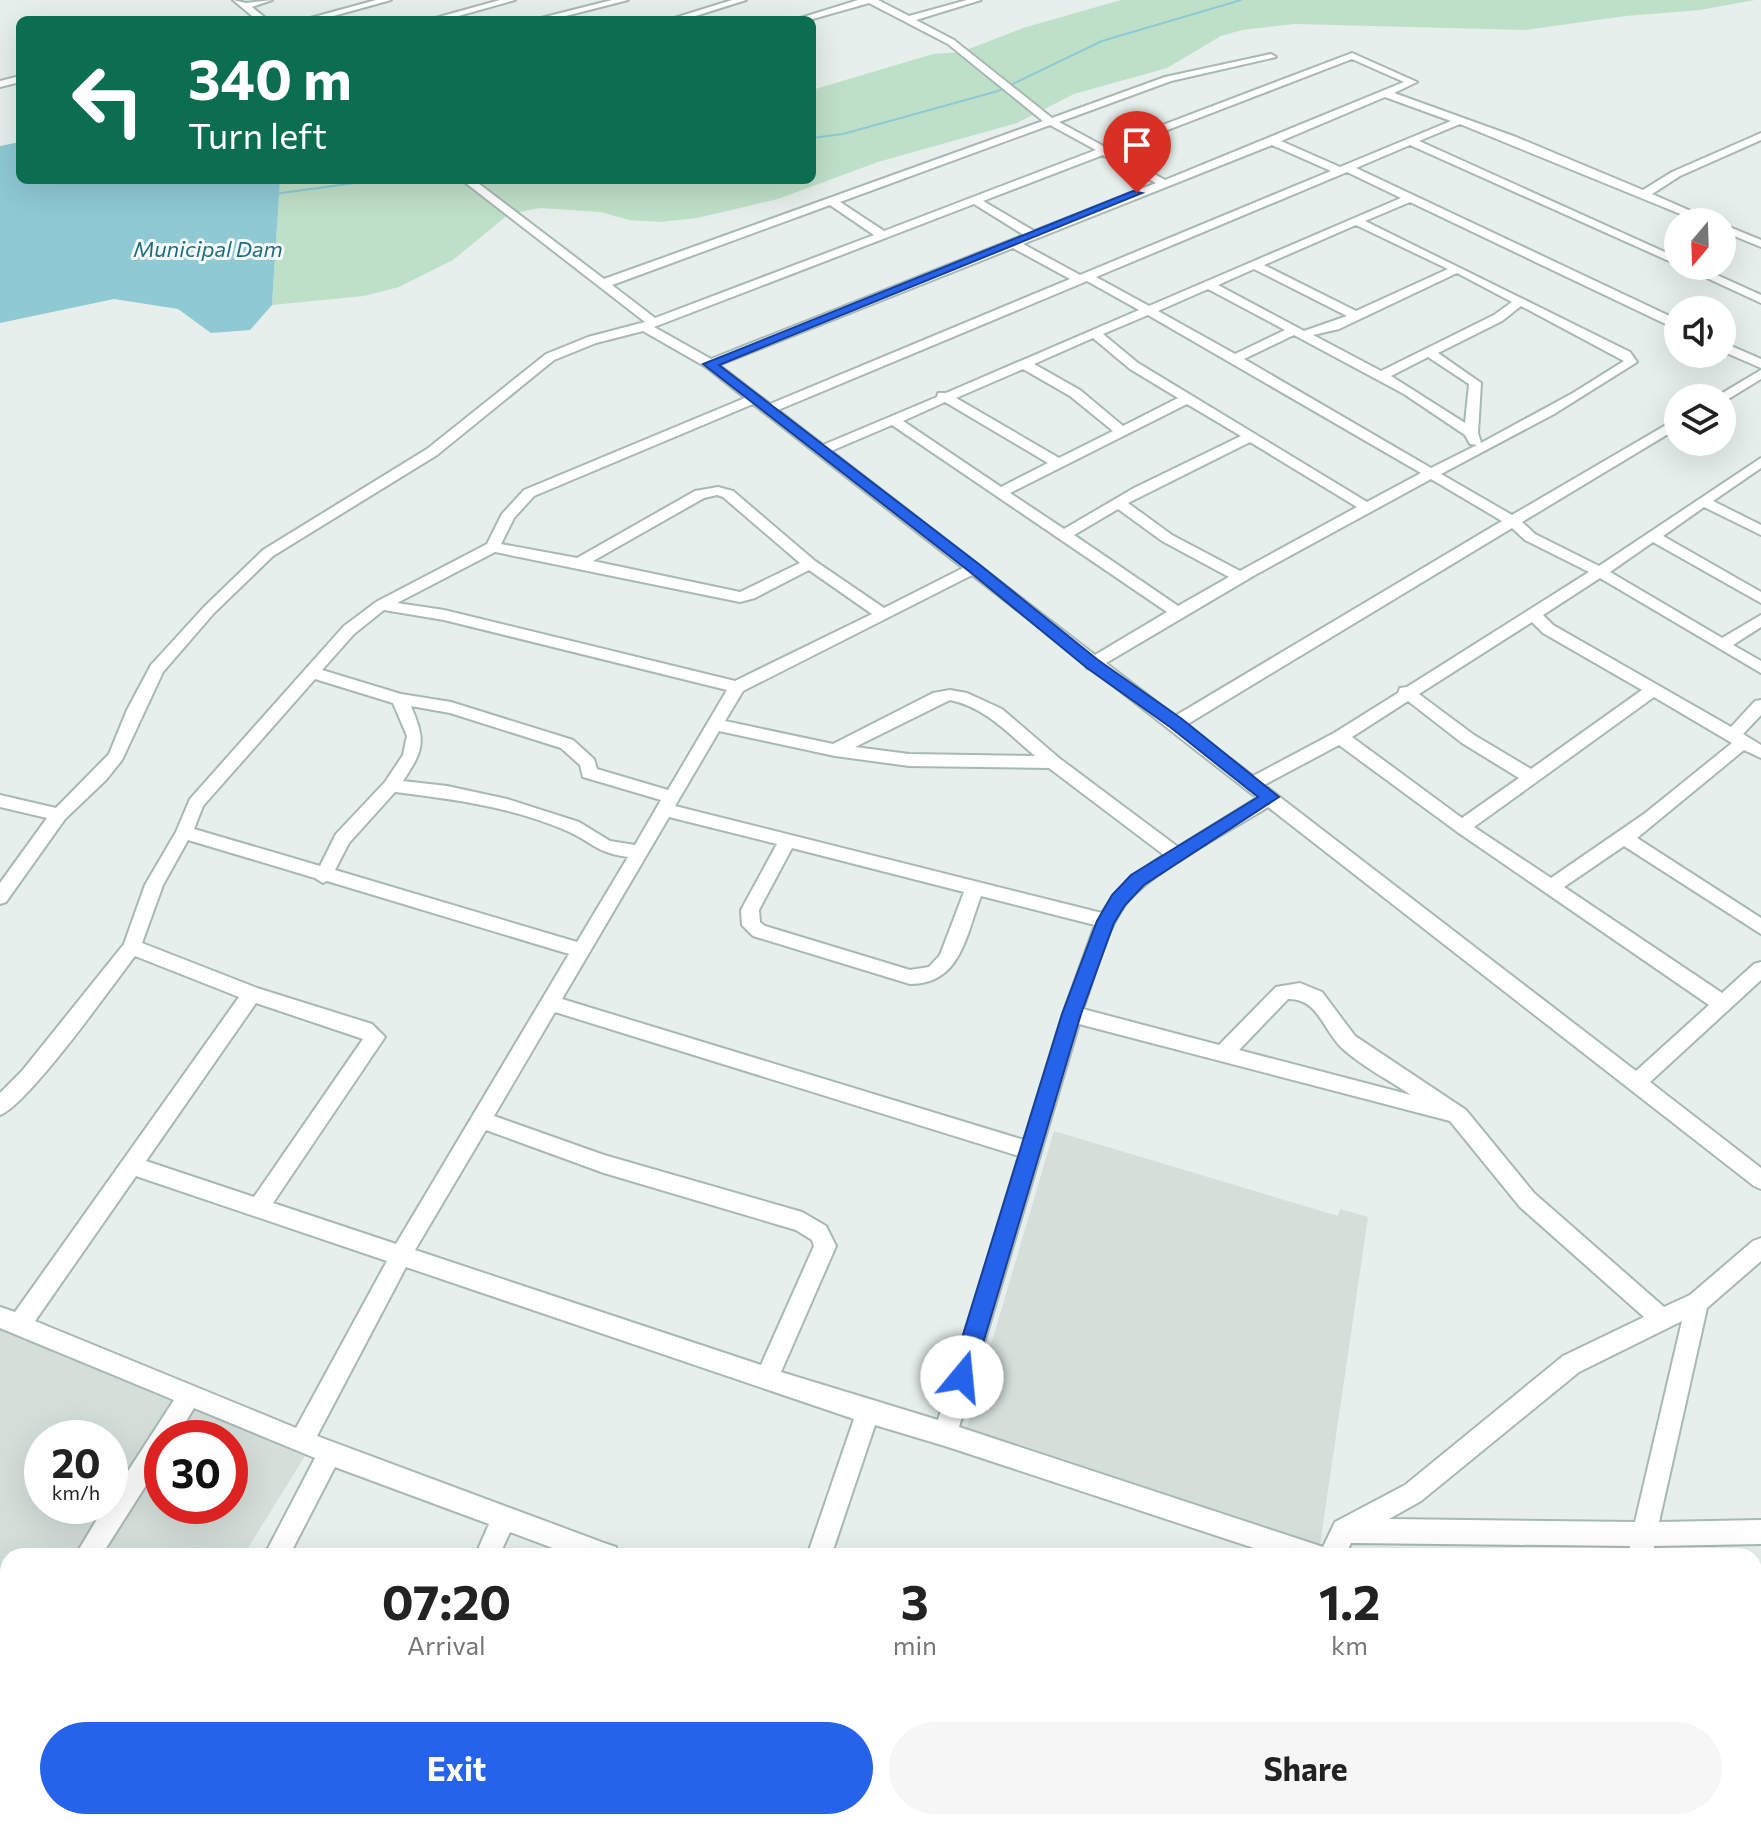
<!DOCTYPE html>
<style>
body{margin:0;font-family:Commissioner,sans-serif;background:#f6f6f6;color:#222;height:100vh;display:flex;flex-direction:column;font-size:30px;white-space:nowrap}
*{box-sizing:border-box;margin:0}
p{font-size:26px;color:#767676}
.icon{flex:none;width:44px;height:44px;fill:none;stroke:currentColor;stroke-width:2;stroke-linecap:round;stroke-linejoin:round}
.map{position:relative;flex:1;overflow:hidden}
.side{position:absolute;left:0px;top:1548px;width:1762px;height:282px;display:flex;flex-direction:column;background:#fff;border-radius:24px 24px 0 0;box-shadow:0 8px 32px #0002}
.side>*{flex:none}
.top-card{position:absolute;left:16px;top:16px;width:800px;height:168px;border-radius:12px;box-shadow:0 8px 32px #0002;background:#0b6e4f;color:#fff;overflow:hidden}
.needle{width:52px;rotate:199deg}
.buttons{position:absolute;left:1664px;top:208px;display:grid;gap:16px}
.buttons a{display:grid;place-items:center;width:72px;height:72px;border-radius:50%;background:#fff;box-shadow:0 8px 32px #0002;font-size:40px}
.speed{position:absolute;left:24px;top:1420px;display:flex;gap:16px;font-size:40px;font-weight:700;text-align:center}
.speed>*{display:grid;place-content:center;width:104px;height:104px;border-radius:50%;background:#fff;box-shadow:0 8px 32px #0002;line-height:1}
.speed small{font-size:20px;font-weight:400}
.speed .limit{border:12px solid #d22;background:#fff;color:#111}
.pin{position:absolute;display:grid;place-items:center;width:68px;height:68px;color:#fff;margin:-82px -34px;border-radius:50% 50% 50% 0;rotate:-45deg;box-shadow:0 0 8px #0007}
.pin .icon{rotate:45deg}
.me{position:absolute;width:88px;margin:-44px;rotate:17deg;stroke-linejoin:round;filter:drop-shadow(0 0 6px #0008)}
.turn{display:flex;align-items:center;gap:28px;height:168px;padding:0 40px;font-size:36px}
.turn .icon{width:104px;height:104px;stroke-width:2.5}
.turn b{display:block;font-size:56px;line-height:68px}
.eta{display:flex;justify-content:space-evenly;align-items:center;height:136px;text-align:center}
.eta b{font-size:48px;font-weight:700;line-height:56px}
.primary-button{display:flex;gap:16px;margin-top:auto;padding:16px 40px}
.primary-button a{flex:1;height:92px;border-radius:48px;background:#2563eb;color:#fff;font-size:32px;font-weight:700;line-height:92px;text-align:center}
.primary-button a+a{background:#f6f6f6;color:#222}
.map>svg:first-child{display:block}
.built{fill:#d4dfda;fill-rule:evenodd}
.green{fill:#bfe0c8}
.water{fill:#8ec9d4}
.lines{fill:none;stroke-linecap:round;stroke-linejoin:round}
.stream{stroke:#8ec9d4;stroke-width:2}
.street-casing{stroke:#a8b8b2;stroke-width:4}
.street{fill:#fff;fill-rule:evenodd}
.route{fill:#2563eb;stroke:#184099;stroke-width:2}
.labels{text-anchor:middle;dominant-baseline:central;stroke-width:6;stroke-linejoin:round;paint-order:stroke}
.far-water-label{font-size:22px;font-style:italic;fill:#1c6f80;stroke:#f7fbf9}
</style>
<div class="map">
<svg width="1761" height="1829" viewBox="0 0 1761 1829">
<rect width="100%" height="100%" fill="#e6efeb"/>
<path class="built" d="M1054,1131L1338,1216L1340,1209L1368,1217L1319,1552L965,1433Z
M0,1327L313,1443L243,1556H8V1822H78L74,1829H0ZM42,1438H110V1506H42ZM162,1438H230V1506H162Z"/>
<path class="green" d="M1121,0H1755L1700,10L1626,16L1525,30L1295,24L1242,30L1221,36L1167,68L1074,94L1017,123L878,162L778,199L697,218L660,222L629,220L601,212L540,208L509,214L453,260L399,287L364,296L272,305L280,180H812V90L933,54L961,52L1023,28Z"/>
<path class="water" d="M20,142V180H280L272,305L250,330L211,333L178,309L114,299L0,323V146Z"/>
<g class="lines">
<path class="stream" d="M812,138L843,134L998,91L1102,41L1241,0
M274,194L377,180"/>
<g class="street-casing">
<path id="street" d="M233,0L246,3L272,0L252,7L268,20H257Z
M376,0H391L319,20H303Z
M500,0H515L444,20H428Z
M612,0H628L550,20H533Z
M732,0H746L683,20H668Z
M858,0H878L909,16L967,0H981L916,20L954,40L1052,118L1165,77L1271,54L1276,57L1171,81L1059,122L1105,147L1352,53L1417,82L1394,93L1516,137L1643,190L1672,172L1761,133V140L1680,176L1652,194L1716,222H1700L1460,124L1419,141L1678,258V265L1410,145L1356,168L1678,320V329L1674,328L1410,202L1365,221L1630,352L1637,362L1554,414L1441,474L1512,515L1678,418V428L1522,522L1535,534L1599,566L1761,458V468L1713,501L1761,525V535L1704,507L1663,536L1761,592V603L1653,542L1610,572L1722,638L1761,615V627L1733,645L1761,661V673L1600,578L1543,615L1553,625L1731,727L1755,701L1761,700V715L1743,734L1761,745V758L1744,750L1637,838L1761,918V934L1624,846L1564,887L1722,993L1754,964L1761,962V980L1650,1082L1761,1168V1189L1754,1186L1268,807C1230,831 1150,872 1125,905C1104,934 1095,976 1083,1009L1219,1045L1276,987L1300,983L1322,992L1355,1036L1466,1110L1534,1193L1664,1307L1690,1295L1753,1241L1761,1238V1261L1707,1308L1659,1522L1761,1520V1544L1654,1546L1652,1556H1628L1630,1546L1351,1543L1345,1556H1278L945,1446L875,1425L831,1556H807L854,1419L406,1267L317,1436L607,1544L616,1547L619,1556H574L510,1532L499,1556H475L489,1524L335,1467L289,1556H264L315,1458L194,1408L176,1438H162V1460L101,1556H75L105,1506H110V1499L174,1400L0,1328V1307L15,1312L239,997L135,956C112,986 28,1105 0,1115V1093L22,1071L124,944L145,885L176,832L190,799L344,626L376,602L487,544L502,514L524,490L745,398L706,367L643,331L596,343L554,360L437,455L273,556L214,613L163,672L122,760L106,780L65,819L6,902L0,904V883L47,818L0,807V795L56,808L109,754L127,710L151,665L204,607L263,550L427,449L546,354L588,337L645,322L462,180H474L604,279L1043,121L948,44L869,3L809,20H794ZM1352,59L1404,82L1165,180L1113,151ZM1385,97L1451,121L1340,167L1281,141ZM1050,125L1096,150L884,231L840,202ZM1272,145L1331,171L1080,275L1023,244ZM1103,155L1156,183L1034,231L983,201ZM1347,172L1401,198L1149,306L1096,277ZM974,204L1024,235L711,359L654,327ZM830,205L874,235L655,318L612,285ZM1356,225L1448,269L1356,311L1264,265ZM1013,248L1070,279L770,404L719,365ZM1254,269L1347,316L1304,331L1218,285ZM1457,273L1512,302L1494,315L1381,371L1313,335L1339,329ZM1087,281L1139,310L946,393H938L937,397L823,445L778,410ZM1208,289L1285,330L1235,354L1158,311ZM1521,306L1624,361L1573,393L1481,443L1478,433L1481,383L1438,353L1502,321ZM1148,315L1421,473L1367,502L1138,363L1103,334ZM1294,335L1404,394L1465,435L1470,444L1477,445L1431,468L1244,359ZM1093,338L1130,369L1178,398L1123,426L1080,390L1034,364ZM1428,357L1469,384L1465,423L1391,376ZM1023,369L1070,396L1113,431L1059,458L956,398ZM945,402L1048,463L1001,487L903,421ZM753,404L963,568L884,608L815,561L733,491L718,487L695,491L577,558L501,544L514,518L534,496ZM1187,404L1241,436L1134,488L1064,529L1010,493ZM892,425L1167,612L1095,655L831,451ZM1250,442L1357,507L1240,571L1172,535L1128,503ZM1431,479L1502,521L1175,716L1106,663L1255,575ZM717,495L723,497L800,563L740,592L593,561L704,498ZM1118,509L1162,541L1229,577L1178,606L1074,535ZM1512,528L1525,540L1589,572L1407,687L1400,688L1398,693L1334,733L1253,776L1186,725ZM495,552L740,602L755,598L809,570L872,614L735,681L444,610L397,603ZM972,575L1085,663L1087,668L1092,669L1257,798L1178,847L1059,758L1002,709L967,693L950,690L933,693L833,744L725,721L743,691ZM384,610L444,620L727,690L668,790L597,769L594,759L573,740L451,702L401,694L322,670L354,634ZM1532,622L1543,633L1642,690L1531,769L1474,735L1419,694ZM315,679L393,703L407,736L403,755L385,782L336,834L320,866L194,829L203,806ZM1654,697L1732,743L1644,814L1551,878L1474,827ZM950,700C985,707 1009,734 1035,756L909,754L855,747ZM1408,701L1462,743L1519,778L1462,818L1352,737ZM411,706L450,713L561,748L580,765L583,777L661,800L635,845L610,841L579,822L507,799L447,786L403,781C424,749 426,742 411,706ZM719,731L835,756L909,766L1049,768L1164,855C1138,872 1118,886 1102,913L675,806ZM1339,745L1456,831L1709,1005L1636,1071L1264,785ZM395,792C452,799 512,807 565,830C593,842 594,852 628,857L577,942L335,870L349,843ZM669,817L777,844L741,910L742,925L753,936L910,984C961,984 966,935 981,896L1095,925L1063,1014L1024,1140L562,999ZM188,840L315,878L323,883L327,881L569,954L396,1244L273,1203L385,1037L372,1024L257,988L142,943L163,885ZM792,848L964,892L940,955L929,967L910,970L765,926L760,922L759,910ZM1288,999C1318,998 1323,1030 1342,1048C1361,1066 1389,1080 1411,1095L1239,1050ZM256,1003L363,1039L254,1197L146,1161ZM555,1012L1019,1156L938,1420L781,1372L836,1246L826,1226L802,1212L604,1155L494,1116ZM1079,1024L1450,1121L1520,1207L1644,1317L1563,1356L1405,1485L1335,1522L1323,1547L959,1427ZM486,1130L604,1173L796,1230L812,1240L814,1246L761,1365L415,1250ZM136,1176L387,1261L296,1428L35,1321ZM1682,1321L1635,1522L1389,1519L1421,1501L1579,1372Z
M20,76V82L0,87V81Z
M1722,224L1761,240V247L1722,231Z
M1681,266H1697L1761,295V303Z
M1722,342L1761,359V368L1722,351Z
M1761,370V379L1725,401L1714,398Z
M8,1660V1693L0,1697V1664Z
M1754,1702L1761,1705V1731L1754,1728Z
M115,1822H143L141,1829H112Z
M347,1822H374L372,1829H344Z
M675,1822H715L718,1829H677Z
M811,1822H838L836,1829H808Z
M1300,1822H1342L1345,1829H1302Z
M1607,1822H1633L1634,1829H1606Z"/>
</g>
<use href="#street" class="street"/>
</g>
<path class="route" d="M1133,191L1142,193L719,365L980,565L1098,660L1182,719L1279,797L1144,885L1125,905L1114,923L1081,1014L973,1377L970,1385L962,1388L954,1385L950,1377L1062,1014L1097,921L1112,895L1131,875L1258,797L1170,727L1087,668L970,572L703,364Z"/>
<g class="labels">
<g class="far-water-label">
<text x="208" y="248">Municipal Dam</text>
</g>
</g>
</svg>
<div class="buttons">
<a><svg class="needle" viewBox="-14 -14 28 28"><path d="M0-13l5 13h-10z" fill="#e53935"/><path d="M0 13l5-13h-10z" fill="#767676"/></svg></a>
<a><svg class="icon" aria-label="sound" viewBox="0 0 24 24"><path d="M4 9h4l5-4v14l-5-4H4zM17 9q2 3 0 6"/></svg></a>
<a><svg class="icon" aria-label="layers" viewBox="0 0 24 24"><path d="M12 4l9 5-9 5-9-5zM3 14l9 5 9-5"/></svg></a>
</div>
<div class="speed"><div>20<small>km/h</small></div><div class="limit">30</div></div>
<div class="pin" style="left:1137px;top:193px;background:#d93025"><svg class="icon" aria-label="arrive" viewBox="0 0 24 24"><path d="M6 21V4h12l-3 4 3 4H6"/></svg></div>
<svg class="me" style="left:962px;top:1377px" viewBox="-20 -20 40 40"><circle r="19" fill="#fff"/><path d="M0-13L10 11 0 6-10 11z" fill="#2563eb"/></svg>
<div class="top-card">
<div class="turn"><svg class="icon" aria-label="left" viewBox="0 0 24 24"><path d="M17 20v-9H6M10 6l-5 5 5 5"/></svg><div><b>340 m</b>Turn left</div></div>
</div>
<section class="side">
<div class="eta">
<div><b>07:20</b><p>Arrival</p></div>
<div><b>3</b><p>min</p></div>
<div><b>1.2</b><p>km</p></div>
</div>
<div class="primary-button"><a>Exit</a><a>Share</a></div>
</section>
</div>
